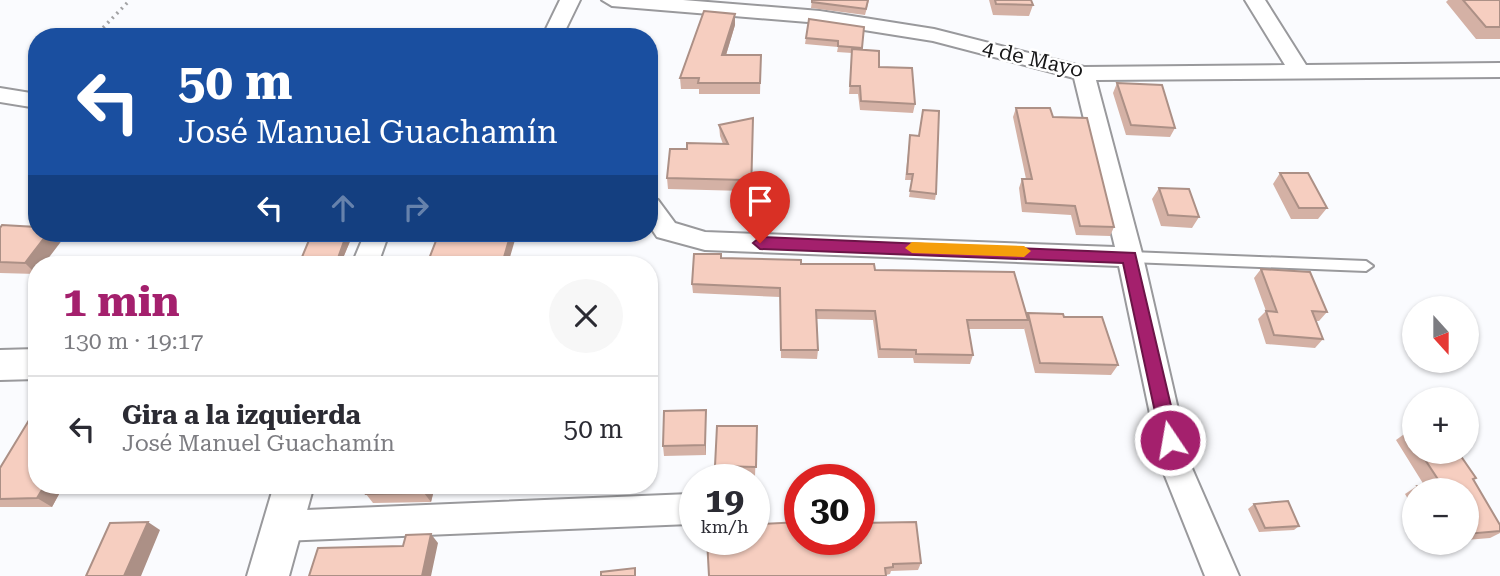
<!DOCTYPE html>
<html lang="es">
<meta charset="utf-8">
<style>
body{margin:0;font-family:"Roboto Serif",serif;background:#f7f7f7;color:#2b2b33;height:100vh;display:flex;flex-direction:column;font-size:26px;white-space:nowrap}
*{box-sizing:border-box;margin:0}
p{font-size:23px;color:#7c7c81}
.icon{flex:none;width:38px;height:38px;fill:none;stroke:currentColor;stroke-width:2;stroke-linecap:round;stroke-linejoin:round}
.map{position:relative;flex:1;overflow:hidden}
.sheet{position:absolute;left:28px;top:256px;width:630px;height:238px;display:flex;flex-direction:column;background:#fff;border-radius:28px;box-shadow:0 2px 5px #0004}
.sheet>*{flex:none}
.banner{position:absolute;left:28px;top:28px;width:630px;height:214px;border-radius:28px;box-shadow:0 2px 5px #0004;background:#1a4fa0;color:#fff;overflow:hidden}
.needle{width:46px;rotate:159deg}
.buttons{position:absolute;left:1402px;top:296px;display:grid;gap:14px}
.buttons a{display:grid;place-items:center;width:77px;height:77px;border-radius:50%;background:#fff;box-shadow:0 2px 5px #0004;font-size:35px}
.speed{position:absolute;left:679px;top:464px;display:flex;gap:14px;font-size:35px;font-weight:700;text-align:center}
.speed>*{display:grid;place-content:center;width:91px;height:91px;border-radius:50%;background:#fff;box-shadow:0 2px 5px #0004;line-height:1}
.speed small{font-size:18px;font-weight:400}
.speed .limit{border:10px solid #d22;background:#fff;color:#111}
.pin{position:absolute;display:grid;place-items:center;width:60px;height:60px;color:#fff;margin:-72px -30px;border-radius:50% 50% 50% 0;rotate:-45deg;box-shadow:0 0 7px #0007}
.pin .icon{rotate:45deg}
.me{position:absolute;width:77px;margin:-38px;rotate:348deg;stroke-linejoin:round;filter:drop-shadow(0 0 5px #0008)}
.turn{display:flex;align-items:center;gap:24px;height:147px;padding:0 35px;font-size:32px}
.turn .icon{width:91px;height:91px;stroke-width:2.5}
.turn b{display:block;font-size:49px;line-height:60px}
.lanes{display:flex;align-items:center;height:66px;padding:0 35px;background:#0003;justify-content:center;gap:35px;direction:ltr}
.lanes .off{opacity:.35}
.round{display:grid;place-items:center;flex:none;width:74px;height:74px;border-radius:37px;background:#f7f7f7}
.head{display:flex;align-items:center;justify-content:space-between;height:119px;padding:0 35px}
h1{font-size:42px;font-weight:700;line-height:52px;color:#a4206d}
ul{padding:0;list-style:none}
li{display:flex;align-items:center;gap:21px;height:105px;padding:0 35px;border-top:2px solid #e1e1e2}
li div{flex:1}
li b{display:block;font-size:26px}
li em{font-style:normal}
.map>svg:first-child{display:block}
.lines{fill:none;stroke-linecap:round;stroke-linejoin:round}
.service-casing{stroke:#99999c;stroke-width:4}
.minor-casing{stroke:#99999c;stroke-width:4}
.tertiary-casing{stroke:#99999c;stroke-width:4}
.path{stroke:#a3a3a5;stroke-width:3.5;stroke-dasharray:2 4.5;stroke-linecap:butt}
.service{fill:#fff;fill-rule:evenodd}
.minor{fill:#fff;fill-rule:evenodd}
.tertiary{fill:#fff;fill-rule:evenodd}
.wall{fill:#d4b1a5}
.shaded-wall{fill:#ac9086}
.building{fill:#f6cec0;stroke:#ac9086;stroke-width:2}
.route{fill:#a4206d;stroke:#6b1547;stroke-width:2}
.slow{fill:#f59e0b}
.labels{text-anchor:middle;dominant-baseline:central;stroke-width:5;stroke-linejoin:round;paint-order:stroke}
.far-street-label{font-size:21px;fill:#171718;stroke:#fff}
</style>
<div class="map">
<svg width="1500" height="576" viewBox="0 0 1500 576">
<rect width="100%" height="100%" fill="#fafbfe"/>
<g class="lines">
<g class="service-casing">
<path id="service" d="M1130,252L1366,261L1373,266L1366,271L1130,262L1123,257Z"/>
</g>
<g class="minor-casing">
<path id="minor" d="M560,0H580L562,37H542Z
M602,0H683L820,11L934,29L1084,67L1285,65L1245,0H1265L1306,65L1500,63V77L1096,80L1143,257L1191,466L1239,576H1205L1161,466L1119,266L705,250L657,237L649,225V197L658,200L675,223L705,232L1115,247L1074,78L933,41L820,23L612,6Z
M0,88L37,94V108L0,102Z
M365,233H389L378,264H352Z
M690,494L695,496V522L690,524L282,541L271,537L266,526L271,515L282,511Z"/>
</g>
<g class="tertiary-casing">
<path id="tertiary" d="M37,349V379L0,380V350Z
M274,485H314L289,576H247Z"/>
</g>
<path class="path" d="M94,37L130,0"/>
<use href="#service" class="service"/>
<use href="#minor" class="minor"/>
<use href="#tertiary" class="tertiary"/>
</g>
<path class="wall" d="M812,0H869L865,15L811,8Z
M989,0H1031L1033,5L1029,16L993,15Z
M1448,0H1500V39H1476L1446,2Z
M735,14V25L726,55H761L760,94H699V89H681L680,78Z
M864,27L862,50L915,104L913,113L860,110L858,94H849L852,53L837,52L838,47L805,44L806,38Z
M1117,83L1175,128L1170,137L1126,135L1113,93Z
M1016,108L1053,117L1114,227L1110,236L1076,235L1071,215L1022,212L1019,188L1022,179H1026L1013,117Z
M753,118L751,205L745,191L668,189L667,178L687,149L723,144L720,136L719,125Z
M910,135L936,194L935,200L909,197L912,180H905Z
M1280,173L1327,208L1318,219H1291L1273,184Z
M1159,188L1199,217L1192,228L1161,226L1152,199Z
M0,228L37,233H58L63,239L37,264L36,274L0,273Z
M351,239L341,263L252,264L302,257Z
M721,258L875,270L1027,317L1028,313L1064,317L1118,365L1111,375L1035,373L1024,328V329H968L973,355L970,364L914,363L913,358H878L873,320L817,319L818,350L817,359L781,358L780,297L693,293L692,284Z
M1261,269L1327,312L1319,321H1316L1323,339L1315,348L1266,344L1258,319L1266,311L1254,278Z
M706,419V455L664,456L663,446Z
M757,426L755,476H716L715,466Z
M1414,431V452H1458L1476,478L1474,480L1500,525V533L1490,538L1466,540V490H1414V509L1405,494L1417,486L1424,485L1396,440L1407,432Z
M0,468L37,485H64L52,507H0Z
M369,485H491L490,489L434,490L431,502L373,503L366,494Z
M531,485H581L580,493H535Z
M1254,504L1299,526L1294,530L1259,532L1248,509Z
M762,524L921,563L918,570L891,571L890,574L886,575Z"/>
<path class="shaded-wall" d="M735,14V25L723,65L722,55Z
M48,233H58L63,239L44,264H37L36,274L25,263Z
M347,233L351,239L341,263L338,258Z
M511,233H517L508,264H502Z
M320,257L325,264H317Z
M706,410V455L705,445Z
M45,485H64L52,507L37,498Z
M426,485H430L434,490L431,502L424,493Z
M577,485H581L580,493Z
M148,522L160,530L141,576H124Z
M431,534L438,543L431,576H422Z"/>
<path class="building" d="M812,0H868L866,9L812,2Z
M995,0H1031L1033,5L996,4Z
M1463,0H1500V27H1486Z
M704,11L735,14L722,55H761L760,83H698L699,78H680Z
M809,19L864,27L862,48L838,46V41L806,38Z
M852,49L879,51V67L912,68L915,104L861,101L860,86H850Z
M1117,83L1162,85L1175,128L1131,125Z
M1016,108H1050L1053,117L1087,118L1114,227L1080,226L1075,206L1026,203L1022,179H1032Z
M923,110L939,111L936,194L910,191L913,174H907L910,135L919,136Z
M753,118L751,194L745,180L667,178L670,149H687V143L728,144L719,125Z
M1280,173H1308L1327,208H1299Z
M1159,188L1189,189L1199,217L1168,215Z
M2,225L37,227V233H48L25,263L0,262V228Z
M312,233H347L338,258L302,257Z
M439,233H511L502,264H427Z
M694,254H721V258L801,260V264H874L875,270L1014,272L1028,320H967L973,355L916,354V350L880,349L875,311L816,310L818,350H781L780,288L692,284Z
M255,257H320L317,264H252Z
M1261,269L1310,272L1327,312L1312,311L1323,339L1274,335L1266,311L1277,312Z
M1028,313L1063,314L1064,317H1102L1118,365L1040,363Z
M37,407V485H45L37,498L0,499V468Z
M706,410L705,445L663,446L664,411Z
M717,426H757L756,467L715,466Z
M1414,431V442L1407,432Z
M1420,452H1458L1476,478L1473,479L1500,525V531L1466,534V490H1419L1417,486L1441,484Z
M369,485H426L424,493L366,494Z
M1288,501L1299,526L1265,528L1254,504Z
M754,518H761L762,524L800,522V539H859V523L916,522L921,563L893,564V567L885,568L886,576H709L707,539H754Z
M148,522L124,576H86L110,523Z
M431,534L422,576H309L318,548L403,546L406,535Z
M635,568V576H601V572Z"/>
<path class="route" d="M760,237L1135,253L1179,440L1176,446L1170,448L1164,446L1161,440L1123,263L760,249L753,243Z"/>
<path class="slow" d="M912,242L1024,246L1031,251L1024,257L912,253L905,248Z"/>
<g class="labels">
<g class="far-street-label">
<text transform="translate(1033 59) rotate(13)">4 de Mayo</text>
</g>
</g>
</svg>
<div class="buttons">
<a><svg class="needle" viewBox="-14 -14 28 28"><path d="M0-13l5 13h-10z" fill="#e53935"/><path d="M0 13l5-13h-10z" fill="#7c7c81"/></svg></a>
<a>+</a>
<a>−</a>
</div>
<div class="speed"><div>19<small>km/h</small></div><div class="limit">30</div></div>
<div class="pin" style="left:760px;top:243px;background:#d93025"><svg class="icon" aria-label="arrive" viewBox="0 0 24 24"><path d="M6 21V4h12l-3 4 3 4H6"/></svg></div>
<svg class="me" style="left:1170px;top:440px" viewBox="-20 -20 40 40"><circle r="17" fill="#a4206d" stroke="#fff" stroke-width="3"/><path d="M0-11L8 9 0 5-8 9z" fill="#fff"/></svg>
<div class="banner">
<div class="turn"><svg class="icon" aria-label="left" viewBox="0 0 24 24"><path d="M17 20v-9H6M10 6l-5 5 5 5"/></svg><div><b>50 m</b>José Manuel Guachamín</div></div>
<div class="lanes"><svg class="icon" aria-label="left" viewBox="0 0 24 24"><path d="M17 20v-9H6M10 6l-5 5 5 5"/></svg><svg class="icon off" aria-label="ahead" viewBox="0 0 24 24"><path d="M12 20V5M6 11l6-6 6 6"/></svg><svg class="icon off" aria-label="right" viewBox="0 0 24 24"><path d="M7 20v-9h11M14 6l5 5-5 5"/></svg></div>
</div>
<section class="sheet">
<div class="head"><div><h1>1 min</h1><p>130 m · 19:17</p></div><a class="round"><svg class="icon" aria-label="close" viewBox="0 0 24 24"><path d="M6 6l12 12M18 6L6 18"/></svg></a></div>
<ul>
<li><svg class="icon" aria-label="left" viewBox="0 0 24 24"><path d="M17 20v-9H6M10 6l-5 5 5 5"/></svg><div><b>Gira a la izquierda</b><p>José Manuel Guachamín</p></div><em>50 m</em></li>
</ul>
</section>
</div>
